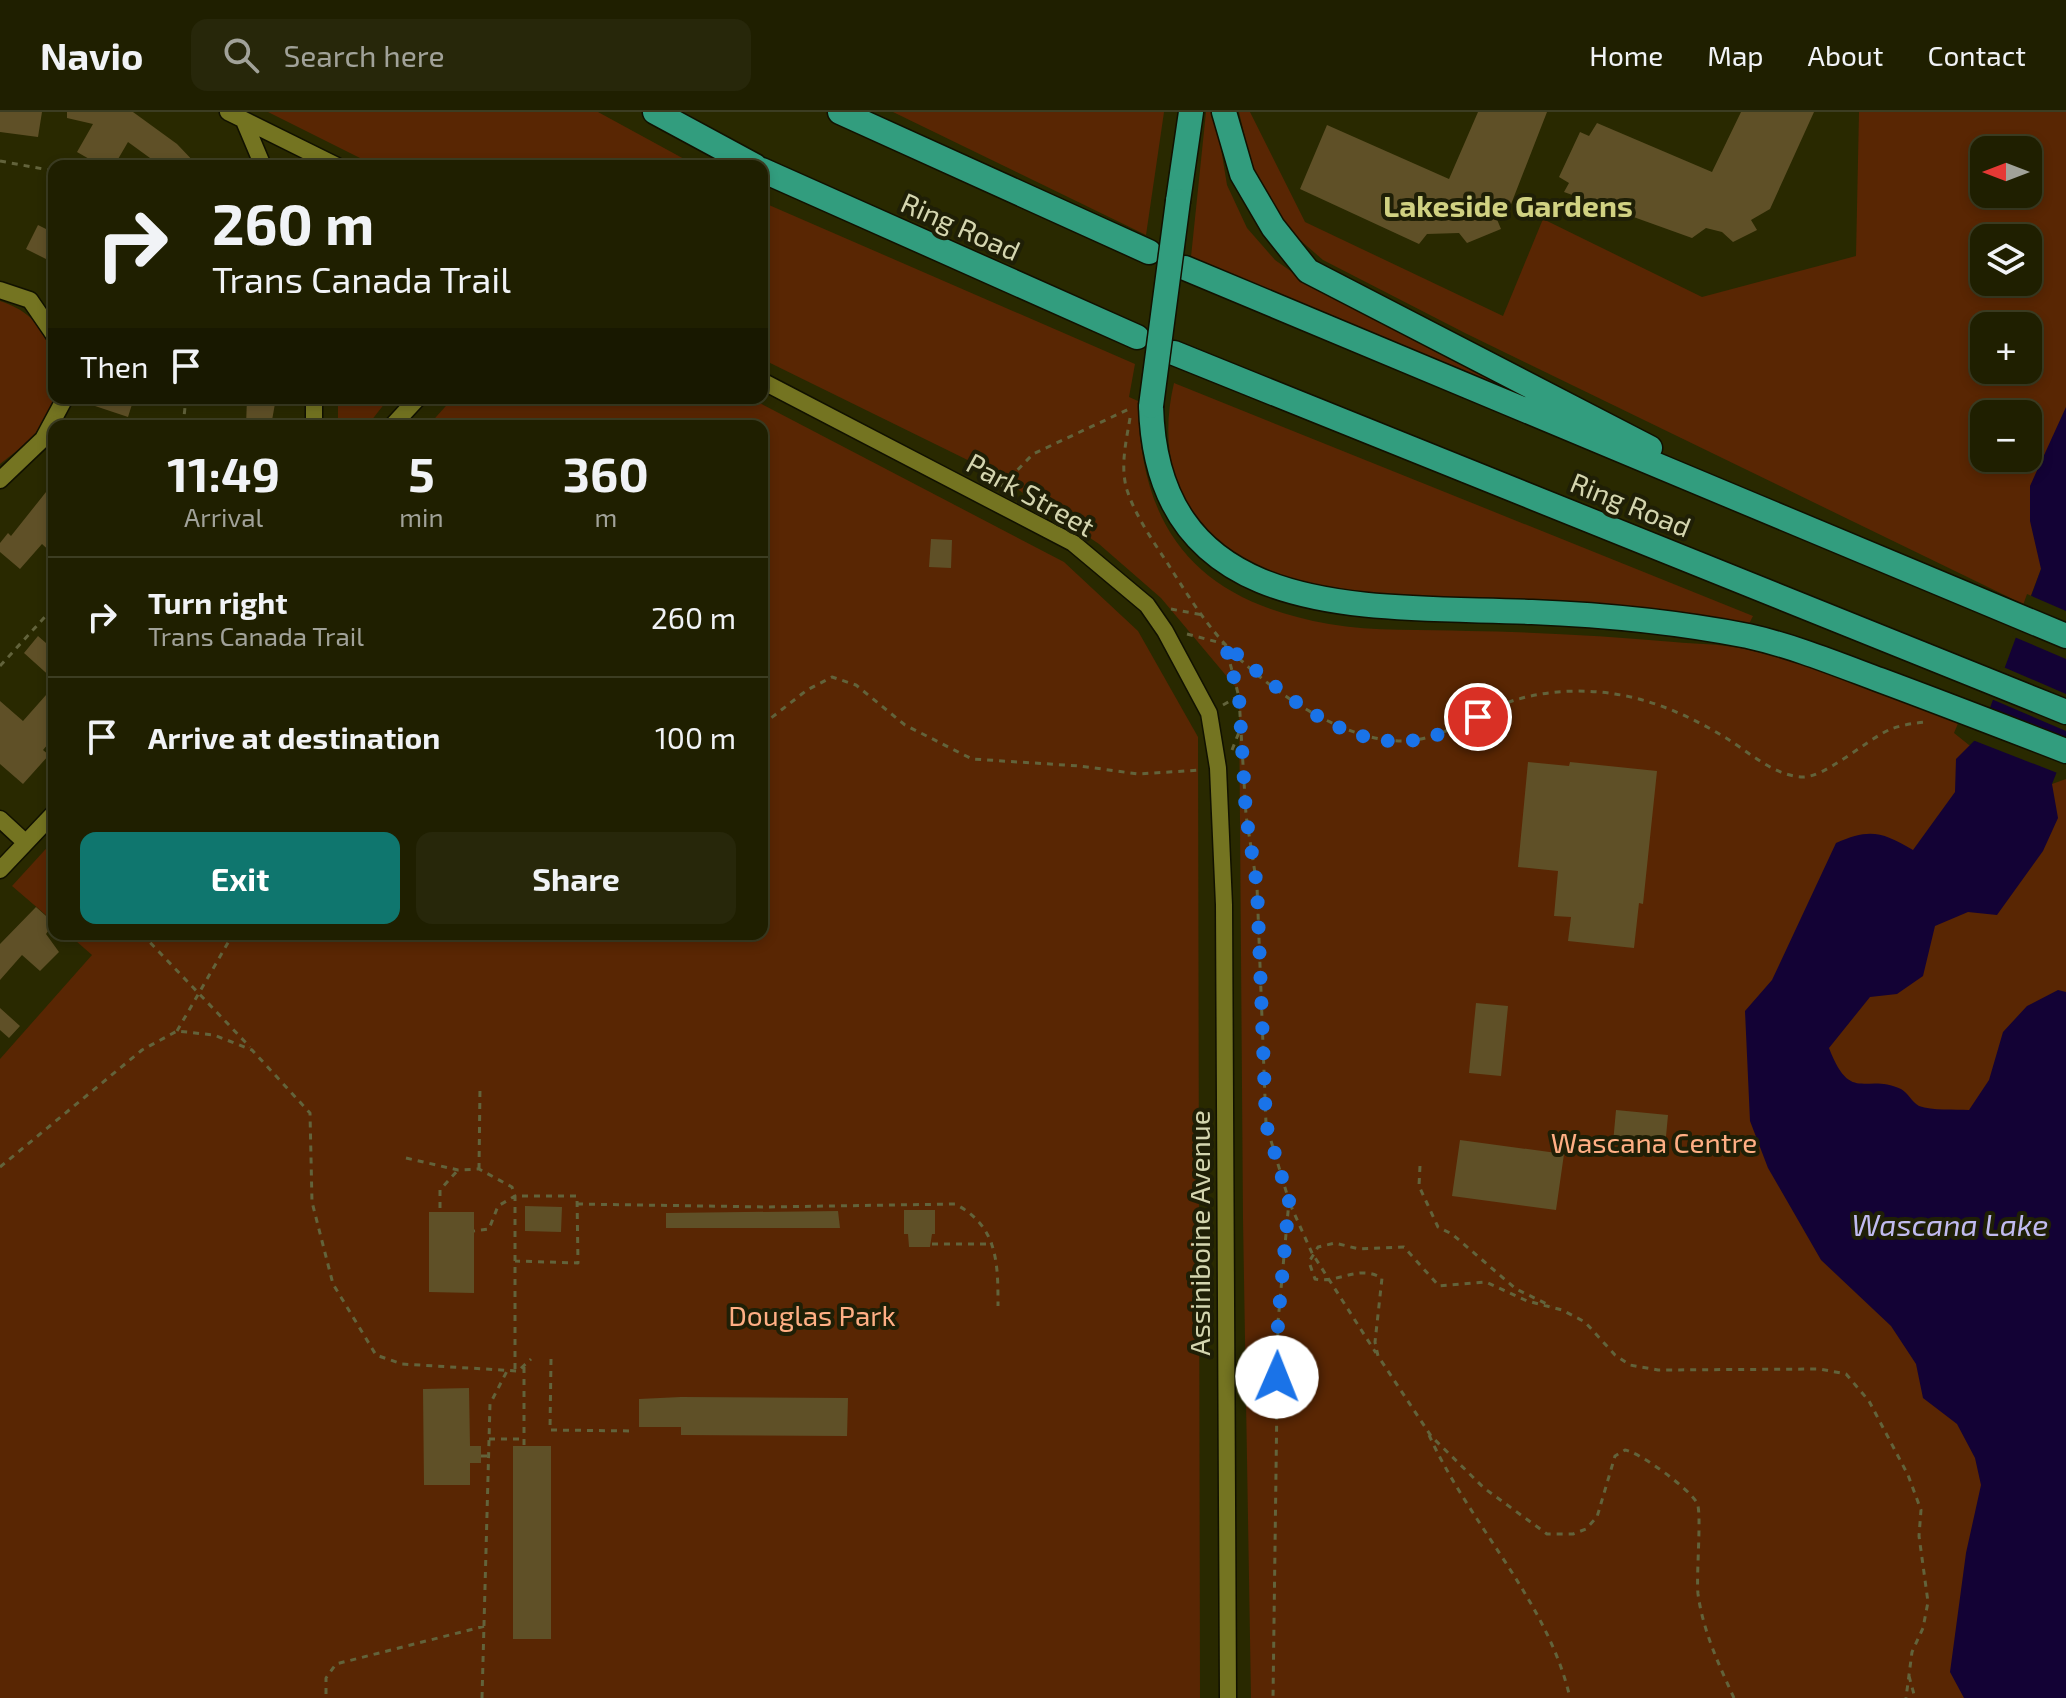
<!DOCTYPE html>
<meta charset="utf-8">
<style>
body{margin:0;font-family:"Exo 2",sans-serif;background:#27270a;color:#f1f3f6;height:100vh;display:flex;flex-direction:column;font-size:30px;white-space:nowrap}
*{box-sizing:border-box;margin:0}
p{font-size:26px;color:#a1a299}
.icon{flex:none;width:44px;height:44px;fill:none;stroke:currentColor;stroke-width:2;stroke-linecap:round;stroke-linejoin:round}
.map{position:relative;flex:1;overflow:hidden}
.panel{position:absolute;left:48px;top:308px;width:720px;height:520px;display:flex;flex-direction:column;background:#1f1f00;border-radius:16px;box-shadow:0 4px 12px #0003,0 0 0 2px #3c3d22}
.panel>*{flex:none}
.guide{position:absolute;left:48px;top:48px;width:720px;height:244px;border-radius:16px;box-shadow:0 4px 12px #0003,0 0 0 2px #3c3d22;background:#1f1f00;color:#f1f3f6;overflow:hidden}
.needle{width:52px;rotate:270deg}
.fabs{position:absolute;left:1970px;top:24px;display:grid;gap:16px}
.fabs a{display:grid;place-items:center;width:72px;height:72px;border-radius:16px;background:#1f1f00;box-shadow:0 4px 12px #0003,0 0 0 2px #3c3d22;font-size:40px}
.pin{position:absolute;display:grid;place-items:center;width:68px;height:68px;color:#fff;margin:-34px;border:4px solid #fff;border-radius:50%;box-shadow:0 2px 8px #0007}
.me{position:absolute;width:88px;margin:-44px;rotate:1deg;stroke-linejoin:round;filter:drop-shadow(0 0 6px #0008)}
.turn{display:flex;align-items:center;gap:28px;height:168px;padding:0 32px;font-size:36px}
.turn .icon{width:104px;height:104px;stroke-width:2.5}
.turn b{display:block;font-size:56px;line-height:68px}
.then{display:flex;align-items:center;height:76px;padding:0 32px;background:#0003;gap:16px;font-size:30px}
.eta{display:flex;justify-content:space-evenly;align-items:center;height:136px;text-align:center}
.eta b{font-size:48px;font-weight:700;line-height:56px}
.primary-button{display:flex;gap:16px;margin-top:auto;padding:16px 32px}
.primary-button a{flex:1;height:92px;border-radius:16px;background:#0f766e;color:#fff;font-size:32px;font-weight:700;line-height:92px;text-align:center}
.primary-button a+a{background:#27270a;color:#f1f3f6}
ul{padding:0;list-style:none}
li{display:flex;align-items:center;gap:24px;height:120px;padding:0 32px;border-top:2px solid #3c3d22}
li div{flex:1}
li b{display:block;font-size:30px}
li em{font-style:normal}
header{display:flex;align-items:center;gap:48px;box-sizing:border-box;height:112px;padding:0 40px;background:#1f1f00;border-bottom:2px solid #3c3d22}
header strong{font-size:38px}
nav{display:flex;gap:44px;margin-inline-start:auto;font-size:28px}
.search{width:560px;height:72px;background:#27270a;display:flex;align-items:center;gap:20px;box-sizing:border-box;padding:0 28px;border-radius:16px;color:#a1a299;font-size:30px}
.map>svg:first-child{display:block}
.green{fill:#592603;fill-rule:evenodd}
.water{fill:#130235}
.pier{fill:#292900}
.building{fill:#5f5027}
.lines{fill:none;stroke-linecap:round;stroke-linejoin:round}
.street-casing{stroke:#110;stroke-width:19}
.highway-casing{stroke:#110;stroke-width:27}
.path{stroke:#62633b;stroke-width:3;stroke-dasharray:6 6;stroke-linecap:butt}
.street{stroke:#747421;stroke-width:16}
.highway{stroke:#329d7e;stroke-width:24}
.highway-bridge-casing{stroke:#110;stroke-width:27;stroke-linecap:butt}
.highway-bridge{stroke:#329d7e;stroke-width:24}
.route{stroke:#1a73e8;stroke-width:14;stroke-dasharray:0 25.2}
.labels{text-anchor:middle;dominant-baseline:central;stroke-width:8;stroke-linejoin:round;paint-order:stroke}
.street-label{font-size:28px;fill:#d4d5af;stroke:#1f1f06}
.park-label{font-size:28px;fill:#ffaf84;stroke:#1f1f06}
.neighbourhood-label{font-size:30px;font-weight:bold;fill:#d0d181;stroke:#1f1f06}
.water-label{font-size:30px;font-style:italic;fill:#c1bbf0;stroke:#1f1f06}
</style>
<header>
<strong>Navio</strong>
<div class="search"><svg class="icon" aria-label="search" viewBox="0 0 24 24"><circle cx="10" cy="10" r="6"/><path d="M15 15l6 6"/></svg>Search here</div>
<nav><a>Home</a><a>Map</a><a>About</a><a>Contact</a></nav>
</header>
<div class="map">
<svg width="2066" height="1586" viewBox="0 0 2066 1586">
<rect width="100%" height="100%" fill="#292900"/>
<path class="green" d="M268,0H598L697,54H376Z
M893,0H1164L1146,123Z
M1206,0H1215L1227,73L1247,116L1275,148L1319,179L1532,287L1191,145Z
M1239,0H1250L1305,110L1503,204L1543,107L1702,185L1856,144L1859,0H2066V448L2041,457L2027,494L1465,221L1323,148L1285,115L1255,67ZM1984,38H2028V82H1984ZM1984,126H2028V170H1984ZM1984,214H2028V258H1984ZM1984,302H2028V346H1984Z
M762,90L1135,252L1129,285L1138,289C1140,420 1198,489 1329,512C1374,520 1423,517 1468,519C1537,520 1605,524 1674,530C1696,532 1719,532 1740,536C1815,551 1888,584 1959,609L1954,621L1969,633L2052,672L2066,667V1586H1251L1243,1107L1239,579L1161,486L1099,432L992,360L762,247Z
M0,189C49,205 54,240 54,286H57L37,323L0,352Z
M1174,271L1753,504L1746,518C1684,509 1621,494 1559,490C1502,486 1445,485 1389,483C1361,482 1330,483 1304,476C1203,450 1150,373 1174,271Z
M338,286H389L367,314H338Z
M453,286H750L1064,450L1138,519L1198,625L1200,1586H0V947L92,843L68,822H762V314H428Z
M54,728V810L12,774Z"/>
<path class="water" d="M2066,295V637L2052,672L2058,706L2043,739L1997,803L1968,800L1935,814L1923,864L1897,882L1870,885L1829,936C1851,993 1865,960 1901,977C1908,981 1912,990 1919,994C1932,999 1955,997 1969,998L1989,968L2003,920L2027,894L2058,878L2066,880V1586H1964L1950,1560L1966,1441L1981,1373L1975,1346L1957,1312L1923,1286L1916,1252L1891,1214L1821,1148L1768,1056L1750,1009L1745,899L1772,868L1836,731C1870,716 1882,720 1913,738L1955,680L1956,647L1980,623L2041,457L2030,409V374Z"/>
<path class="pier" d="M2027,482L2066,499V547L2012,524Z
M2001,554L2066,582V619L1989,586Z
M1986,594L2066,625V648L2060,662L1970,627L1976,621Z"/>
<path class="building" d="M0,0H42L38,25L0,20Z
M67,0H133L177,32L198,54H161L128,30L114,54L101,47L98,52L77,40L93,12L67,6Z
M1478,0H1547L1508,100L1496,105L1501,117L1467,131L1459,121L1427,122L1419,132L1300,77L1327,13L1449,67Z
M1741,0H1814L1770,97L1751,108L1757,118L1733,130L1722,120L1706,116L1692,126L1564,80L1569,71L1559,65L1580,20L1589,24L1597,11L1712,60Z
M38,113L54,121V151L26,137Z
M80,286H134L128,305L80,289Z
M247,286H276L271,314H246Z
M54,370V443L42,432L20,457L0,440V431L8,421L11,424Z
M931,427L952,428L951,456L929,455Z
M38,524L54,538V568L24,541Z
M54,574V625L43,638L49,643L23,672L0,652V589L23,609Z
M1528,650L1569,654L1570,650L1657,659L1643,792L1639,791L1634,836L1568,829L1571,805L1554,804L1558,759L1518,755Z
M36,795L54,811L46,822L59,840L40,859L22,843L0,868V832Z
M1476,891L1508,894L1501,964L1469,961Z
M0,896L20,914L9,926L0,918Z
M1616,998L1668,1003L1665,1035L1613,1031Z
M1460,1028L1564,1042L1556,1098L1452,1084Z
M525,1094L562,1095L561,1120L525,1119Z
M904,1098H935V1122H932L930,1135H909L908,1122H904Z
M838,1099L840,1116H666V1101Z
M429,1100H474V1181L429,1180Z
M469,1276L470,1334H481V1351H470V1373H424L423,1277Z
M681,1285L848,1286L847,1324L681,1323V1315H639V1287Z
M513,1334H551V1527H513Z"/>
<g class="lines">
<g class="street-casing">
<path id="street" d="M228,0L337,54
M244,9L263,54
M0,178L30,188L54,223
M762,269L1073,431L1147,493L1165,519L1209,601L1218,656L1224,793L1228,1586
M314,286V314
M392,314L418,286
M0,368L43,327L65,286
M0,707L25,730
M0,758L54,701"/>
</g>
<g class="highway-casing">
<path id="highway" d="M655,0L755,54
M840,0L1149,140
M1224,0L1242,62L1273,115L1308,159L1650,336
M762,58L1137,225
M1178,89L1191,0
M1185,156L2066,524
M1174,241L2066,600
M1151,294C1157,515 1374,493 1532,500C1605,503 1677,510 1748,524C1793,534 1837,552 1880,568C1942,591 2004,615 2066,639"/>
</g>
<path class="path" d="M0,49L54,59
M1130,306C1126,330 1120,355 1127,378C1136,405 1153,429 1168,452C1185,479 1203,508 1224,531C1265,576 1343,631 1406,629C1441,627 1469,606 1501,593C1536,579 1578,576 1615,582C1654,588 1692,605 1726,626C1749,640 1773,663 1801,665C1824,667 1867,627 1891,617C1902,613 1914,611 1926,610
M183,314L186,286
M1001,375L1033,342L1129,297
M1171,497L1203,503
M1187,522L1225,532L1239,585L1246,703L1257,774L1266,1012L1289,1089L1278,1210L1273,1586
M0,554L54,495
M1223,593L1237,585
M762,613L807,578L832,565L856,573L905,613L972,647L1080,654L1138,662L1202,658
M1232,638L1241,615
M142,822L250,935
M177,919L233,822
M406,1046L458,1058L479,1057L512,1075L515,1084L498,1094L489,1117L474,1119
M1420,1054L1419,1074L1438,1115L1452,1122L1516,1177L1551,1194
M0,1055L142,938L177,919L214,923L252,938L310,1001L312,1090L333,1172L376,1243L402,1252L518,1259L531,1247
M479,1057L480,976
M577,1092L767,1095L955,1092C998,1114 998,1151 998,1194
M1290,1092L1312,1141L1376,1241
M440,1096V1078L458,1058
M932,1132H993
M551,1247L550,1318L635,1319
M524,1255V1334
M515,1257V1084H577L578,1151L515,1149
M1429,1323C1469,1412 1548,1489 1570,1586
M489,1327H524
M481,1344H489
M1909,1564L1915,1586
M326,1582V1566L336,1552L485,1514
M482,1586L490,1292L507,1259
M1734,1586C1719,1553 1703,1519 1698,1482C1696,1463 1702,1399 1697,1391C1690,1377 1639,1340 1625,1338L1615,1344L1597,1405L1586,1417L1573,1422H1547L1484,1376L1431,1324L1378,1244L1375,1230L1382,1166C1358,1152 1338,1172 1315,1167L1309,1150L1318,1135L1335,1131L1359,1137L1404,1135L1439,1174L1486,1170L1527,1189L1562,1198L1585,1210L1615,1243L1630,1253L1658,1258L1820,1257L1846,1262L1869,1289L1908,1363L1921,1398L1919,1424L1928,1490L1923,1516L1912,1540L1906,1586"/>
<use href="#street" class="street"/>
<use href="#highway" class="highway"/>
<g class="highway-bridge-casing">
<path id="highway-bridge" d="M1151,294L1178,89"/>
</g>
<use href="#highway-bridge" class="highway-bridge"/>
</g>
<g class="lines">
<path class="route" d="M1277,1265L1278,1210L1289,1089L1266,1012L1257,774L1246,703L1239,585L1225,532C1279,578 1348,645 1426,626C1444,622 1461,613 1478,605"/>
</g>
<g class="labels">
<g class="street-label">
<text transform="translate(961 114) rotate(24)">Ring Road</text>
<text transform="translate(1031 382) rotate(29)">Park Street</text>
<text transform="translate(1631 392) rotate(22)">Ring Road</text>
<text transform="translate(1199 1121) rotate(-90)">Assiniboine Avenue</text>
</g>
<g class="park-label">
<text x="1654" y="1030">Wascana Centre</text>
<text x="812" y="1203">Douglas Park</text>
</g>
<g class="neighbourhood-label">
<text x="1508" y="93">Lakeside Gardens</text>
</g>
<g class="water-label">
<text x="1950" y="1112">Wascana Lake</text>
</g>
</g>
</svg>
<div class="fabs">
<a><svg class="needle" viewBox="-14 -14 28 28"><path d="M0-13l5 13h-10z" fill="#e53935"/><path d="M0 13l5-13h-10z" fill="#a1a299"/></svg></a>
<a><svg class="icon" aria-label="layers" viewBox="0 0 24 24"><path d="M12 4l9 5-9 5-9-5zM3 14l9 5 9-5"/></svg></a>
<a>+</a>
<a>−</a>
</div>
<div class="pin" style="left:1478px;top:605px;background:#d93025"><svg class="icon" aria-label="arrive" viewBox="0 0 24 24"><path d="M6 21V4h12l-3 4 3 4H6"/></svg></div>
<svg class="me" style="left:1277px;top:1265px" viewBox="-20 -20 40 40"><circle r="19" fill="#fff"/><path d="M0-13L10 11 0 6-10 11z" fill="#1a73e8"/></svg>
<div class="guide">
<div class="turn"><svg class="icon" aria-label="right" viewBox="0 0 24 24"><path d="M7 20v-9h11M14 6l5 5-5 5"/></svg><div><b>260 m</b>Trans Canada Trail</div></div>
<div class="then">Then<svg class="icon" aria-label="arrive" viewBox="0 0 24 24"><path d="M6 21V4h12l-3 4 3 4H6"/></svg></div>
</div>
<section class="panel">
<div class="eta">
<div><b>11:49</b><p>Arrival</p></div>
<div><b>5</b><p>min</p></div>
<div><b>360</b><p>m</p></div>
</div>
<ul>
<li><svg class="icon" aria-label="right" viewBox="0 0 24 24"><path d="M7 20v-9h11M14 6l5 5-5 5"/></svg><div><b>Turn right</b><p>Trans Canada Trail</p></div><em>260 m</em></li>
<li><svg class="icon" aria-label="arrive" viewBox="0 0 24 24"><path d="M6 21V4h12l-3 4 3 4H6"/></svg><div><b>Arrive at destination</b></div><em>100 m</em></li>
</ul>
<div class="primary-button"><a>Exit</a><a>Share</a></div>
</section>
</div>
